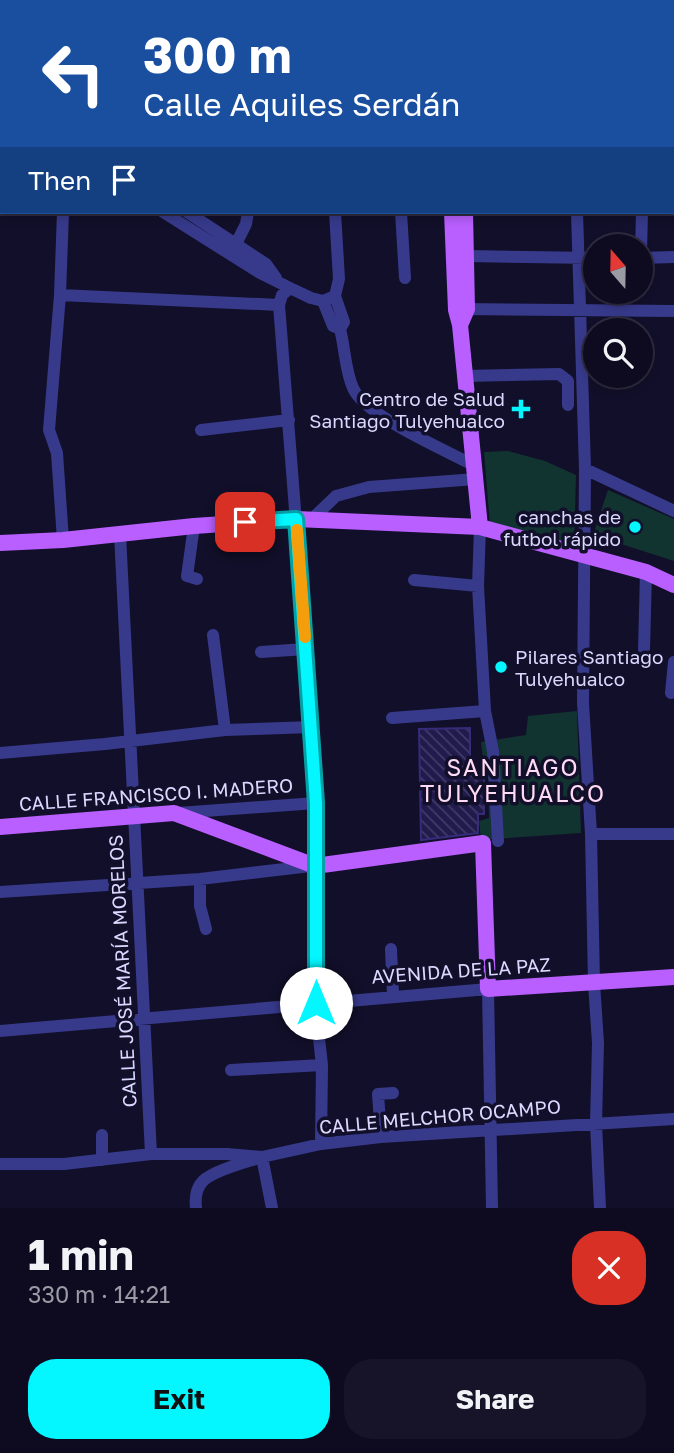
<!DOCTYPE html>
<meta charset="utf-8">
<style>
body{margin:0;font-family:"Golos Text",sans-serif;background:#171429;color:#f1f3f6;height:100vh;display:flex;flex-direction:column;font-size:26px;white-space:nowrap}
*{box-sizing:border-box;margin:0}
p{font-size:23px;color:#9b9ba5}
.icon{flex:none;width:38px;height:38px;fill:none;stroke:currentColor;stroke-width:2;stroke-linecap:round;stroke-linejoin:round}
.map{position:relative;height:1208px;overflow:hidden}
.side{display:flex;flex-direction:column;background:#0e0b20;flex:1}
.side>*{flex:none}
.top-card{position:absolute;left:0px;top:0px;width:676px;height:214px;box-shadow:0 4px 10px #0003,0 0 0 2px #2e2b3e;background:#1a4fa0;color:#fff;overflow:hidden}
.needle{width:46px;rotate:340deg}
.controls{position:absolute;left:583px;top:234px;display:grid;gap:14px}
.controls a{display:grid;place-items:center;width:70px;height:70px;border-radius:50%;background:#0e0b20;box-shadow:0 4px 10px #0003,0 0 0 2px #2e2b3e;font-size:35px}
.pin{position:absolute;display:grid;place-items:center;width:60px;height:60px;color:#fff;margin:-30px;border-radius:14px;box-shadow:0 4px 10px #0006}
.me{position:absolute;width:77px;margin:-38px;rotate:0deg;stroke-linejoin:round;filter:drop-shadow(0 0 5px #0008)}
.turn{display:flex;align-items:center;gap:24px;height:147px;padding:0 28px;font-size:32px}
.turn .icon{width:91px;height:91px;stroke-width:2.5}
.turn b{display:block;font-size:49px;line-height:60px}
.then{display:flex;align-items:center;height:66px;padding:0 28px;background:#0003;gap:14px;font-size:26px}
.round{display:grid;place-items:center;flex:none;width:74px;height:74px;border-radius:28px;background:#171429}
.overview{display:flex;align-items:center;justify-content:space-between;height:119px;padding:0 28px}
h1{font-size:42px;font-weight:700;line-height:52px}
.button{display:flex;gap:14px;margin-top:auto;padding:14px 28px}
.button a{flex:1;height:80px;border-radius:28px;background:#04f6ff;color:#111;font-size:28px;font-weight:700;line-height:80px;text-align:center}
.button a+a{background:#171429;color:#f1f3f6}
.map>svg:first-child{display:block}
.park{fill:#113431}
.building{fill:url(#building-back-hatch);stroke:#352b79;stroke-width:2}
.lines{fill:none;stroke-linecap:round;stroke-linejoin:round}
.minor{stroke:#373a8b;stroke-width:12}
.major{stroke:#b95fff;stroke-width:16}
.route-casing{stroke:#03a0a6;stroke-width:18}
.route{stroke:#04f6ff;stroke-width:12}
.slow{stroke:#f59e0b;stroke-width:12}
.poi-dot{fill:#04f6ff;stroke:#120f2a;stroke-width:2.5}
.labels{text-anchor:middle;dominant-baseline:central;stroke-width:7;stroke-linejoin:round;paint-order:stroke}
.poi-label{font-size:19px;fill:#dad8ff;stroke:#120f2a;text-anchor:end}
.street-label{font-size:19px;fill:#dad8ff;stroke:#120f2a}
.quarter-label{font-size:23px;letter-spacing:2px;fill:#ffdaf4;stroke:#120f2a}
</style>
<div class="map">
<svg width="674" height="1208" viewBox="0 0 674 1208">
<defs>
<pattern id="building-back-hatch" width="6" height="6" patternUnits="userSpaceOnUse" patternTransform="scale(1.75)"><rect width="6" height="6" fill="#211a4c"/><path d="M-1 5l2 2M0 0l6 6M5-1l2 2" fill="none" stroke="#413b67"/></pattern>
</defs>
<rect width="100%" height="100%" fill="#120f2a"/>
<path class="park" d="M508,451L545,461L576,475L574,551L490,525L484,452Z
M608,490L674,519V561L593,535Z
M577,711L581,833L481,840L479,821L489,818L488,771L484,767L481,742L526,735L528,716Z"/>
<path class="building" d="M470,728V770H484V814H478V833L421,840L419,729Z"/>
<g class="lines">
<path class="minor" d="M43,0L44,2
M84,0V2
M162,0V2
M300,0V2
M350,0V2
M573,0V2
M646,2V0
M0,123L2,124
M0,138L2,139
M63,212L60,295L49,430L57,453L63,540
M163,212L260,273L290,288L311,298L323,301L335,296
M187,212L266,264L276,278
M335,212L339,279L335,296
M401,212L405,278
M577,212L585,469L583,703L591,834L594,983L598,1043L596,1124L600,1208
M236,244L246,224L248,212
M466,256L595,258
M640,258L674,257
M290,288L282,295L279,305L312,727L316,803L315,1003L322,1065L321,1144
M640,291L642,212
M60,295L279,305
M335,296L344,322L340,329C345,348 345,370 353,388C365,416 445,450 475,466
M323,301L333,326L340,329
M461,309L674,311
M464,376L559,374L568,381V405
M201,430L289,420
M585,469L674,511
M312,519L336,496L369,487L476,479
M194,526L187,576L197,579
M480,527L478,586L485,711L493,751L498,841
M120,534C132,741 139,947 151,1154
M414,580L478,586
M213,635L225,730
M644,650L646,572
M261,652L306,649
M671,693L674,662
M392,718L485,711
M0,753L105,744L225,730L312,727
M178,813L316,803
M591,834H674
M200,879V906L206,929
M0,892L200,879L310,866
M391,949L393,995
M0,1031L488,989L492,1208
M231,1070L322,1065
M381,1137L378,1094L393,1093
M102,1160V1135
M0,1164H64L151,1154H227L262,1157L321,1144L381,1137L674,1119
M196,1208C195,1199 196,1188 203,1181C214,1170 247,1162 262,1157L272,1208"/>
<path class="major" d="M448,0V2
M461,0V2
M452,212L456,310L460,325L480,527
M460,325L467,309L465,212
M0,543L63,540L194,526L296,519L480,527L646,572L674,585
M0,827L174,813L315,866L483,843L488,989L674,977"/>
</g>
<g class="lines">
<g class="route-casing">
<path id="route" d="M245,522L296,519L316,803V1003"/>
</g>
<use href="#route" class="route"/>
<path class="slow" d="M297,530L305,637"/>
</g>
<g class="poi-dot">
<path d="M517.5 398.5h7v7h7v7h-7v7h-7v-7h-7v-7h7z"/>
<circle cx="635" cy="527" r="7"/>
<circle cx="501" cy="667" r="7"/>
</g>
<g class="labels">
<g class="poi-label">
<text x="505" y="398">Centro de Salud<tspan x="505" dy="22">Santiago Tulyehualco</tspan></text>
<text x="621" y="516">canchas de<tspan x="621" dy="22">futbol rápido</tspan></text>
<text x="515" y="656" text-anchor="start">Pilares Santiago<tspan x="515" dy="22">Tulyehualco</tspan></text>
</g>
<g class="street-label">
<text transform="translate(156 794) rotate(-4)">CALLE FRANCISCO I. MADERO</text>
<text transform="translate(461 970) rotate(-4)">AVENIDA DE LA PAZ</text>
<text transform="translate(122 971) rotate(-93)">CALLE JOSÉ MARÍA MORELOS</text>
<text transform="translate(440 1116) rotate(-5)">CALLE MELCHOR OCAMPO</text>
</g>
<g class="quarter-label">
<text x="513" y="767">SANTIAGO<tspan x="513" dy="26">TULYEHUALCO</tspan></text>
</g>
</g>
</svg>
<div class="controls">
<a><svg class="needle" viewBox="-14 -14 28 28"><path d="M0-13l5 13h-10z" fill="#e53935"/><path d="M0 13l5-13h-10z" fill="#9b9ba5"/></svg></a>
<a><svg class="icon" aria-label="search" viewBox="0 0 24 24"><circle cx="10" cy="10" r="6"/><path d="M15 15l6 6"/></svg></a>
</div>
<div class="pin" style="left:245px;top:522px;background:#d93025"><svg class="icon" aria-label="arrive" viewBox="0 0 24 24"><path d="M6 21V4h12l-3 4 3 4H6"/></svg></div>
<svg class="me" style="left:316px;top:1003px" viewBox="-20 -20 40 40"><circle r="19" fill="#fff"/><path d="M0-13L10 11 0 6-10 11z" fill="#04f6ff"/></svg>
<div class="top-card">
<div class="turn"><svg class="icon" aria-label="left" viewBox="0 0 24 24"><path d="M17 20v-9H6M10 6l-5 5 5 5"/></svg><div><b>300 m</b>Calle Aquiles Serdán</div></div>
<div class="then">Then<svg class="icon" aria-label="arrive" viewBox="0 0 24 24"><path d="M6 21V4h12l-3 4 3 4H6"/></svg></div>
</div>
</div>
<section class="side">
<div class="overview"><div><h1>1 min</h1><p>330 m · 14:21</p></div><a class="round" style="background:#d93025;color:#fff"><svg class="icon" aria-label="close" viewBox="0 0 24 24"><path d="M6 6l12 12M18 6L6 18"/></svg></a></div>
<div class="button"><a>Exit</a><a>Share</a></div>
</section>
